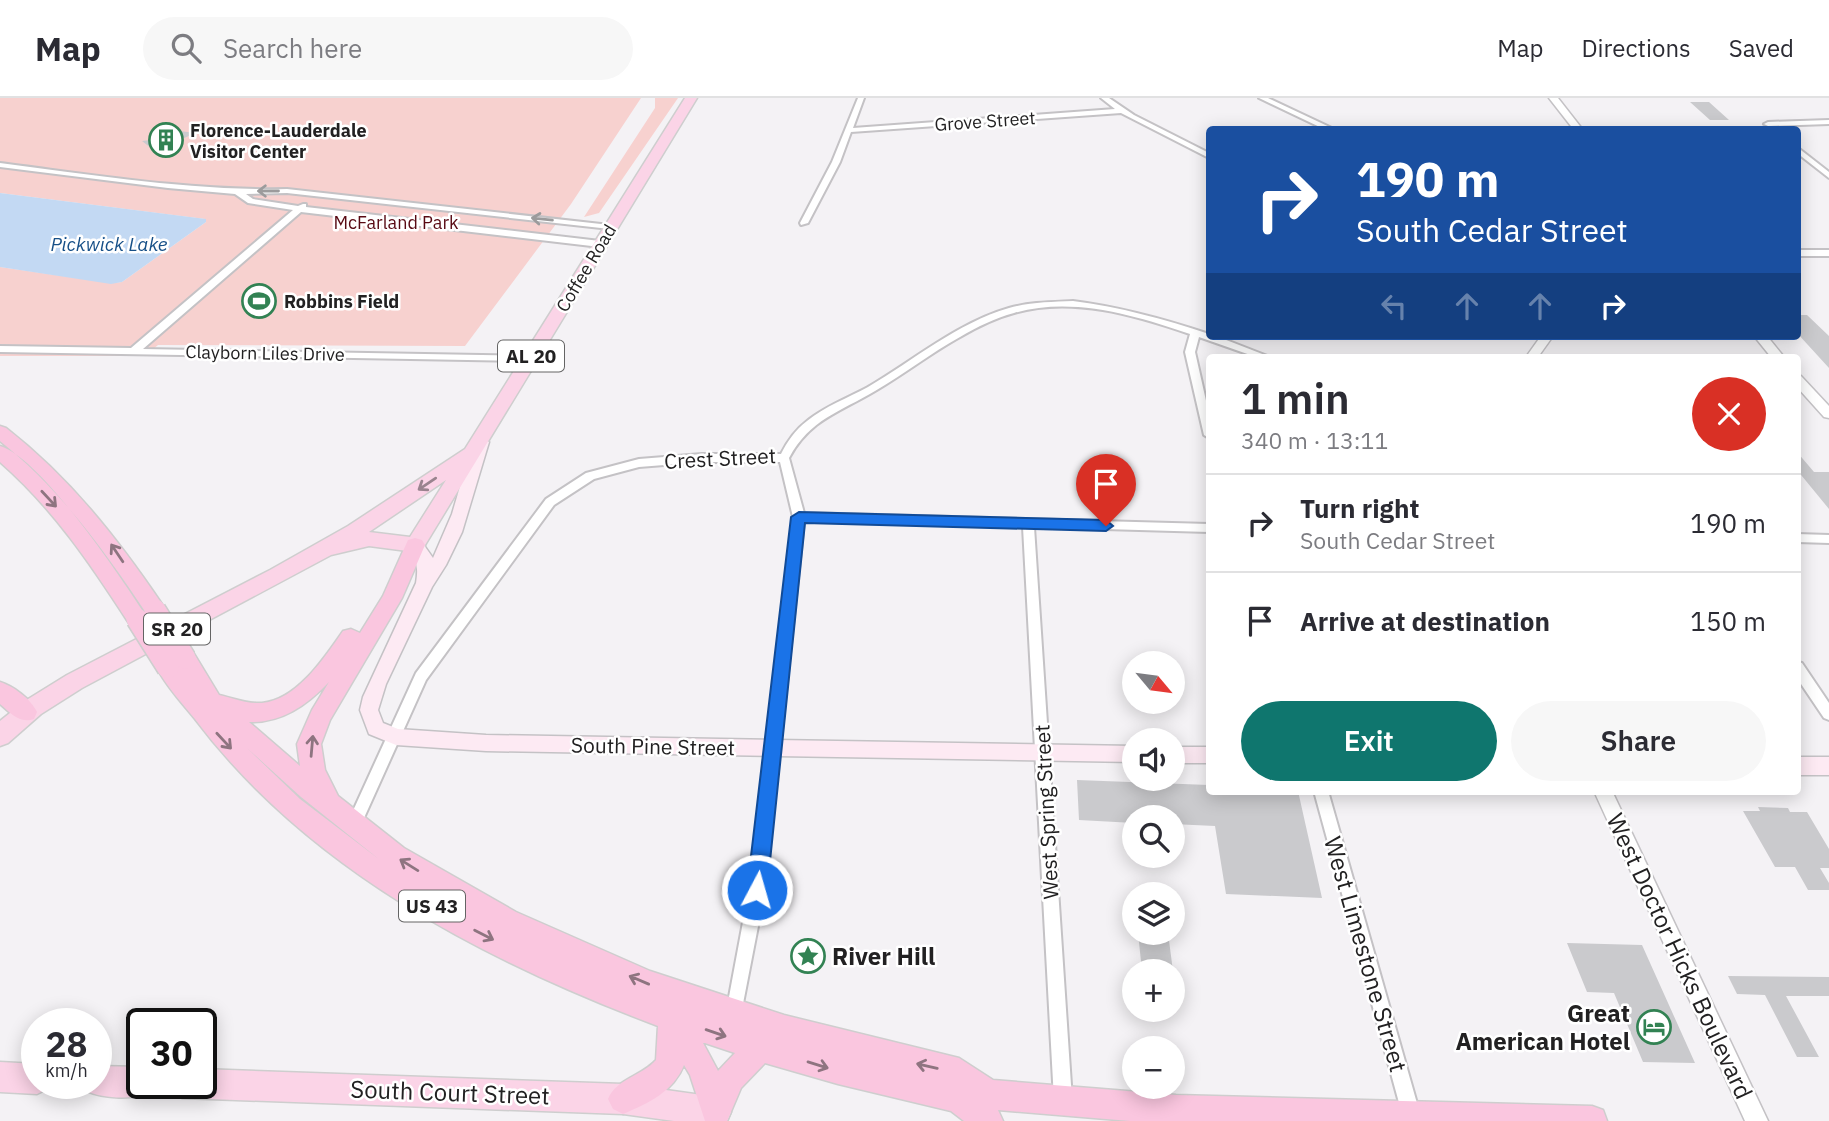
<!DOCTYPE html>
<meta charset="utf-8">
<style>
body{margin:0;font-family:"IBM Plex Sans",sans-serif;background:#f7f7f7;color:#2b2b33;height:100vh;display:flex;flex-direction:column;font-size:26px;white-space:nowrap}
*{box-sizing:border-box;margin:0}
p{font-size:23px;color:#7c7c81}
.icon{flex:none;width:38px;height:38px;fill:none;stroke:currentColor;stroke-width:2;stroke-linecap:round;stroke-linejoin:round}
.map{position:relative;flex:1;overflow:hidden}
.side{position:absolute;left:1206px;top:256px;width:595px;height:441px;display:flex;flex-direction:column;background:#fff;border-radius:7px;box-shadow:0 4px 18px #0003}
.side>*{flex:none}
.guide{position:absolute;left:1206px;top:28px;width:595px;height:214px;border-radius:7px;box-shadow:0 4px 18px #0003;background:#1a4fa0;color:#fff;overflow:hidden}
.needle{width:46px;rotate:119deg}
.fabs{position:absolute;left:1122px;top:553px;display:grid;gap:14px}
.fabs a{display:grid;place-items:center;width:63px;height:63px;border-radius:50%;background:#fff;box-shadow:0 4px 18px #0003;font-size:35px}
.speed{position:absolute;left:21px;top:910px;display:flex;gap:14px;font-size:35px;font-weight:700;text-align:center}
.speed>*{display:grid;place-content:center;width:91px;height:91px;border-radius:50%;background:#fff;box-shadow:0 4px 18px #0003;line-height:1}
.speed small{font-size:18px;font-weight:400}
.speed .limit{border:4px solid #111;border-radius:10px;background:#fff;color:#111}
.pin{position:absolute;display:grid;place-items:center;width:60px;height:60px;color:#fff;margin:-72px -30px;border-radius:50% 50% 50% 0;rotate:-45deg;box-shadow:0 0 7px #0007}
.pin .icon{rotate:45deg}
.me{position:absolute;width:77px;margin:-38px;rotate:6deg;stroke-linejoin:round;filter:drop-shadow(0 0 5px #0008)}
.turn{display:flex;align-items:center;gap:24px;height:147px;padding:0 35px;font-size:32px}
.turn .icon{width:91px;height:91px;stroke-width:2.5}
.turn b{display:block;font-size:49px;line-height:60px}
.lanes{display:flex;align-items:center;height:66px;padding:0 35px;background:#0003;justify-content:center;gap:35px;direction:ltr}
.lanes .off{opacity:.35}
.round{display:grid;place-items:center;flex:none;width:74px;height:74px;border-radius:37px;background:#f7f7f7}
.summary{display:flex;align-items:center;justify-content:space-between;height:119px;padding:0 35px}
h1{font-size:42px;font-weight:600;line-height:52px}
.button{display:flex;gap:14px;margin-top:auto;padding:14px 35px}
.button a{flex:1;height:80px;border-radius:42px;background:#0f766e;color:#fff;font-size:28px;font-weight:600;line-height:80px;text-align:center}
.button a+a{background:#f7f7f7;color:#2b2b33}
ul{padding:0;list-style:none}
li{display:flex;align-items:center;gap:21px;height:98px;padding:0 35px;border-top:2px solid #e1e1e2}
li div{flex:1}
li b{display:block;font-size:26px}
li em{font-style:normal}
header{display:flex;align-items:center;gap:42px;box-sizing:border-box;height:98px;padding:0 35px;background:#fff;border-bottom:2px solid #e1e1e2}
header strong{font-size:33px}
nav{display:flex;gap:38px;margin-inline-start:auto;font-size:24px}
.search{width:490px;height:63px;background:#f7f7f7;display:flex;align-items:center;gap:18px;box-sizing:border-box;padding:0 24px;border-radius:38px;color:#7c7c81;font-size:26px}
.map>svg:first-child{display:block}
.green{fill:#f7d1cf}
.water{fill:#c3d9f3}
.building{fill:#cacacd}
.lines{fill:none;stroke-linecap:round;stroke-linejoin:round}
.minor-casing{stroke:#c4c2c5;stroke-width:4}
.tertiary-casing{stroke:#c4c2c5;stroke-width:3}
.secondary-casing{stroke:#c4c2c5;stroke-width:3}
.primary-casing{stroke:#cecece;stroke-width:3}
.trunk-casing{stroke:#cecece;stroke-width:3}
.minor{fill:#fff;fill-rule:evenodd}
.tertiary{fill:#fff;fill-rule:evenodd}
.secondary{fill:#fdeaf3;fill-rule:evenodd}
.primary{fill:#fbd4e7;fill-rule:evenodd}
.trunk{fill:#fac6df;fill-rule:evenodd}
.trunk-bridge-casing{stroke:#cecece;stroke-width:24;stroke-linecap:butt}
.trunk-bridge{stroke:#fac6df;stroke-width:21}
.oneway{stroke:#9c9b9c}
.oneway2{stroke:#99838e}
.oneway3{stroke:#8e7480}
.route{fill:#1a73e8;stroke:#114b97;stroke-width:2}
.labels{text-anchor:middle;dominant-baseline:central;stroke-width:5;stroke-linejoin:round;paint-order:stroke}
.far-street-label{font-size:18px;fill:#222122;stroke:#fff}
.far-poi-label{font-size:18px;font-weight:bold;fill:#222122;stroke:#fff;text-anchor:start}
.far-park-label{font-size:18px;fill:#580913;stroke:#fff}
.far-water-label{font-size:19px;font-style:italic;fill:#164f87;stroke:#fff}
.shield{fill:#fff;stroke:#646464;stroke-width:2}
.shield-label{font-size:19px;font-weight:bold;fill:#222122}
.street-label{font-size:21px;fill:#222122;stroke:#fff}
.near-street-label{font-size:24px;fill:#222122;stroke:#fff}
.near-poi-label{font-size:24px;font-weight:bold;fill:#222122;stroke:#fff;text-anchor:start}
</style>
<header>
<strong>Map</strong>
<div class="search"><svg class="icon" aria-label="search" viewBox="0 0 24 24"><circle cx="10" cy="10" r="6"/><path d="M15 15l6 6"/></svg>Search here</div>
<nav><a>Map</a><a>Directions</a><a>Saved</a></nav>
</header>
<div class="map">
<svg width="1829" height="1023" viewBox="0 0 1829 1023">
<rect width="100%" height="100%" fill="#f4f2f5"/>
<path class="green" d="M0,0H641L571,106L465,248L158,247L145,258H0V169L111,185L122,184L206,124L205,121L0,95Z
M655,0H678L599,115L584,119L655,10Z"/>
<path class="water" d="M0,95L206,121V124L122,184L111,186L0,169Z"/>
<path class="building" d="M1690,4H1709L1729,22H1710Z
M171,32L196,35L177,43L176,46L166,51L156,54L142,43L159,41Z
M1797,217H1807L1829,238V270L1797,235Z
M1797,354L1814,374H1829V411L1797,372Z
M1077,682L1209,687V693H1298L1322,800L1226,796L1215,728L1172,726V719H1134V725L1079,722Z
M1758,709L1788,710L1790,714H1807L1829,751V770H1820L1829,785V792H1808L1795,769H1775L1743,713H1760Z
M1138,835H1168L1173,873H1142Z
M1567,845L1642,847L1695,965L1643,964L1614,895L1587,894Z
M1728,878L1829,879V898H1786L1819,959H1797L1765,897L1737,896Z"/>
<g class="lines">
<g class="minor-casing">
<path id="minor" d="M858,0H864L853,30L1115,11L1101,0H1109L1134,17L1209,55V60L1121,15L851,34L840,64L808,125L801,127L800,125L832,64Z
M1259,0H1268L1336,32H1326Z
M1829,22V26L1768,28L1764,26L1768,24Z
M1797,49L1829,74V80L1797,55Z
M0,65C95,77 191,93 287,91L610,127L614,129L610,131L287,95L246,96L253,101L298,108L303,106H306V109L600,143L604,146L600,149L301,114L143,251L533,258V262L530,263L0,254V248L131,250L293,112L248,105L235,96L168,90L0,69Z
M1797,152H1829V158H1797Z
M1073,203C1120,209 1164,221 1209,236V238H1216L1270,259H1256L1199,239L1195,254L1209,316V340L1204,337L1185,254L1190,236C1135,217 1071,198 1014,215C995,220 977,229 960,239C931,255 904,276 875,293C840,314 810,321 789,360L804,415L1209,426V434L1034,429L1072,1002L1069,1008L1063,1011L1057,1008L1054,1002L1023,429L804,423L765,792L740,921L734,923L728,921L726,915L749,792L793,419L780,364H702L639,369L594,381L554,407L426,582L359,731L354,733L349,731L347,726L416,575L546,401L586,375L639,361L702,356H781C787,344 795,332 807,323C825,308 848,300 868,289C914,262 957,225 1009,210C1030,204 1051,204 1073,203Z
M1797,436L1829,437V445L1797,444Z
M1797,564L1802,565L1829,605V622L1824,620L1797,580Z
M1314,693H1328L1422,1023H1404Z"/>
</g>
<g class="tertiary-casing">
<path id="tertiary" d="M1549,0H1558L1583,32H1574Z
M1541,238H1553L1538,259H1526Z
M1754,238H1767L1784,259H1771Z
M1797,277L1801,278L1829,308V320L1824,319L1797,289Z
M1594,693H1612L1768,1023H1745Z"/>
</g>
<g class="secondary-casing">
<path id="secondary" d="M481,339L489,344L462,434L446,467L432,489L386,586L378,612L383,625L398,631L486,637L1134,648V664L486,653L396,647L369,636L360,612L363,599L416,485C419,467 416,462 407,447L409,443H421L433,460L452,416L473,344Z
M1172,649H1209V665H1172Z
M1797,659H1829V677H1797Z"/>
</g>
<g class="primary-casing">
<path id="primary" d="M685,0H697L422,452L415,454L369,448L331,457L82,590L41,616L8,645L0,648V623L25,603L67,577L270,472L348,428L465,351ZM446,382L410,439L369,434Z
M0,964L37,966V985H50L47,991L37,996L0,994Z
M96,968L142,969V985H156L152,994C134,1002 104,1001 86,993L82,985H96Z
M201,971L623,986L716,999L727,1003L731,1014L727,1023H674L623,1016L182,1000L172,995L167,985H201Z"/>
</g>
<g class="trunk-casing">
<path id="trunk" d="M0,328L6,330C70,380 117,440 162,506L166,512L162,518L155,520L148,518C105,453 61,392 0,343Z
M0,348C40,359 120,478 144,515L148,521L144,527L137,529L130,527C92,468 53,410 0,364Z
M415,440L422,442L425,447L402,500L330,622L321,646L325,672L338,698L404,750L516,814L650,873L784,917L959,960L993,982L1176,997L1592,1008L1603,1012L1607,1023H1130L998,1012L1003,1023H964L951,1013L838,986L765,965L741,990L727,1023H705L690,977L684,967C673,994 649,1005 623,1016L613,1011L608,1001C616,981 642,978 656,962L658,928C485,863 308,771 195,621C182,605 166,588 157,570L160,564L168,561L176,565L174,560L177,554L185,551L193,554L219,597C233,600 246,606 262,605C297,602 325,559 343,533L351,531L360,535L383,498L408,442ZM329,584L312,612L297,646L300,668L249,624C282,625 307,607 329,584ZM247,650L301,699L380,762L300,701ZM703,945H705L735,955L718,973Z
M0,584C13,588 31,601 37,614L34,621C19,626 11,615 0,606Z"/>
</g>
<use href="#minor" class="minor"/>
<use href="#tertiary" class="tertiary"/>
<use href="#secondary" class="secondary"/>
<use href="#primary" class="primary"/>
<use href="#trunk" class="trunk"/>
<g class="trunk-bridge-casing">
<path id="trunk-bridge" d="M155,512L185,560
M137,521L168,570"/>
</g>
<use href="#trunk-bridge" class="trunk-bridge"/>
</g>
<defs><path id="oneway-shaft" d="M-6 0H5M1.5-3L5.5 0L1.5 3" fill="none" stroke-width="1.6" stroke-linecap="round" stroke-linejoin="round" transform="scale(1.75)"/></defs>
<g class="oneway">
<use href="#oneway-shaft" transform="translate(268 93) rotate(180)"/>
<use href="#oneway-shaft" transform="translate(542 121) rotate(-174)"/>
</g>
<use class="oneway2" href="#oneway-shaft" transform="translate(427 386) rotate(146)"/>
<g class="oneway3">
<use href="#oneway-shaft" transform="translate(49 401) rotate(47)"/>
<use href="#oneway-shaft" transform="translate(117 455) rotate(-124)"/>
<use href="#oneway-shaft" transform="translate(224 643) rotate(47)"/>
<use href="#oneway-shaft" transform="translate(312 648) rotate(-85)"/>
<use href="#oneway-shaft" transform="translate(409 767) rotate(-148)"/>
<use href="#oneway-shaft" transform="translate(484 837) rotate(27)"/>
<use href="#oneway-shaft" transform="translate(639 882) rotate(-157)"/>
<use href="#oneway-shaft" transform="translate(716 935) rotate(19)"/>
<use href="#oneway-shaft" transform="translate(818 967) rotate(17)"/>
<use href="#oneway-shaft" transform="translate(927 968) rotate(-167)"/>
</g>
<path class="route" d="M799,414L1106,422L1113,428L1106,433L805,425L767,792L764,799L757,802L750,799L747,792L791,419Z"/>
<defs>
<g id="building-ring" transform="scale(1.75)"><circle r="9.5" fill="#fff" stroke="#328253" stroke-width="1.5"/><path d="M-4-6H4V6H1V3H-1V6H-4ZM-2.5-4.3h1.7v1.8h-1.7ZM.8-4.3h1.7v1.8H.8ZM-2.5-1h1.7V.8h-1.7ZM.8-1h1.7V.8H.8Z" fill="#328253"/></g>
<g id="stadium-ring" transform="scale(1.75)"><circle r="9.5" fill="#fff" stroke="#328253" stroke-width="1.5"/><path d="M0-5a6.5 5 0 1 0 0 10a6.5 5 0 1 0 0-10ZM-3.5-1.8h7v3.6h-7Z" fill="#328253"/></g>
<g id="sight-ring" transform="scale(1.75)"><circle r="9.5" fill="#fff" stroke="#328253" stroke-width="1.5"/><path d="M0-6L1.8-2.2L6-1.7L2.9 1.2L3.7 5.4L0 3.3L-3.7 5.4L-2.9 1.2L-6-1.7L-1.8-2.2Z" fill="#328253"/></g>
<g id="hotel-ring" transform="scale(1.75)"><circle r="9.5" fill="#fff" stroke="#328253" stroke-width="1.5"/><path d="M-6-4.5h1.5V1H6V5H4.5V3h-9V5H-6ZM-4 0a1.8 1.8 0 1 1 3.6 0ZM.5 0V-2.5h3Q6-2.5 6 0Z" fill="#328253"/></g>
</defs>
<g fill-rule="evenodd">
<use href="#building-ring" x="166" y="42"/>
<use href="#stadium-ring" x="259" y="203"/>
<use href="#sight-ring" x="808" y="858"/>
<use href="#hotel-ring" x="1654" y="929"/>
</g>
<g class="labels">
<g class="far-street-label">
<text transform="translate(985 23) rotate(-4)">Grove Street</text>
<text transform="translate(586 170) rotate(-59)">Coffee Road</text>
<text transform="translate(265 255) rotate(1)">Clayborn Liles Drive</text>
</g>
<g class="far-poi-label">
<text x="190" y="32">Florence-Lauderdale<tspan x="190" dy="21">Visitor Center</tspan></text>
<text x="284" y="203">Robbins Field</text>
</g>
<g class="far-park-label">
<text x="396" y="124">McFarland Park</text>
</g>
<g class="far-water-label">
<text x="109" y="146">Pickwick Lake</text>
</g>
<g class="shield">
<rect x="498" y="242.5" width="66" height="31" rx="5"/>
<rect x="144" y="515.5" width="66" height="31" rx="5"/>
<rect x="399" y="792.5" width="66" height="31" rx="5"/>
</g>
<g class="shield-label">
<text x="531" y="258">AL 20</text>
<text x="177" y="531">SR 20</text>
<text x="432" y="808">US 43</text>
</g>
<g class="street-label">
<text transform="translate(720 360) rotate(-3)">Crest Street</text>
<text transform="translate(653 648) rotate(1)">South Pine Street</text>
<text transform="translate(1046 714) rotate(-93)">West Spring Street</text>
</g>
<g class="near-street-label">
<text transform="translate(1366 856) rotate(74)">West Limestone Street</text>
<text transform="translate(1680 858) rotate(65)">West Doctor Hicks Boulevard</text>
<text transform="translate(450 994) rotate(2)">South Court Street</text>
</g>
<g class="near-poi-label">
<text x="832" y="858">River Hill</text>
<text x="1630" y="915" text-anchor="end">Great<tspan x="1630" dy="28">American Hotel</tspan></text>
</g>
</g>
</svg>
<div class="fabs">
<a><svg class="needle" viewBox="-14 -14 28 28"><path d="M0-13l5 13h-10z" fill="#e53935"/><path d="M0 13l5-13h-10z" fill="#7c7c81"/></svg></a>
<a><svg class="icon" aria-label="sound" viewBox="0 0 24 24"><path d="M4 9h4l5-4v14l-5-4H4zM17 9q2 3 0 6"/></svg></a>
<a><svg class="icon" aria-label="search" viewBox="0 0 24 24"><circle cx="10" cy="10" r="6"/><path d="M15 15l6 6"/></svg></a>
<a><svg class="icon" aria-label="layers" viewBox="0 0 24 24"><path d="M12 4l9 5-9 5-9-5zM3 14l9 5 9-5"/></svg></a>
<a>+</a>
<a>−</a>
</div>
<div class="speed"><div>28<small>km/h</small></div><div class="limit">30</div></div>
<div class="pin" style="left:1106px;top:428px;background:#d93025"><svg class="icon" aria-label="arrive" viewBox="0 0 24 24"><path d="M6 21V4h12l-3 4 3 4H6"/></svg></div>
<svg class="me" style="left:757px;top:792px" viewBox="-20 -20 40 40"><circle r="17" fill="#1a73e8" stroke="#fff" stroke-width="3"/><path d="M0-11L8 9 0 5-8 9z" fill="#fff"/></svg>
<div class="guide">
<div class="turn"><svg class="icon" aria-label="right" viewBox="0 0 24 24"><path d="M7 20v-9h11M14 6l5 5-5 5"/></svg><div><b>190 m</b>South Cedar Street</div></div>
<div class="lanes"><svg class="icon off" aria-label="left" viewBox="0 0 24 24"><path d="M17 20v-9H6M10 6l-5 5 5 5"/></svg><svg class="icon off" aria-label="ahead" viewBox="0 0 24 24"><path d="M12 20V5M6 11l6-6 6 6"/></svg><svg class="icon off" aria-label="ahead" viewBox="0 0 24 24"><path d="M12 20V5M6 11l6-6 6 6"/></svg><svg class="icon" aria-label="right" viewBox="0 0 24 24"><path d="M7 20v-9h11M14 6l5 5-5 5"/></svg></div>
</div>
<section class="side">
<div class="summary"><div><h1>1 min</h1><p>340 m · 13:11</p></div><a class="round" style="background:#d93025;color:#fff"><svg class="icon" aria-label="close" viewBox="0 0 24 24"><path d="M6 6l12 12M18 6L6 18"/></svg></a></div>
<ul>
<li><svg class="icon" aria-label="right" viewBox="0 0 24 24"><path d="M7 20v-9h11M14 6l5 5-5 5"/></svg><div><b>Turn right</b><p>South Cedar Street</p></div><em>190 m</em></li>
<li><svg class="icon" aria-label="arrive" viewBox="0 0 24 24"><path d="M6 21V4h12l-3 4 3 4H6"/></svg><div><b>Arrive at destination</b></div><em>150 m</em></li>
</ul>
<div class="button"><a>Exit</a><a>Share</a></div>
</section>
</div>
